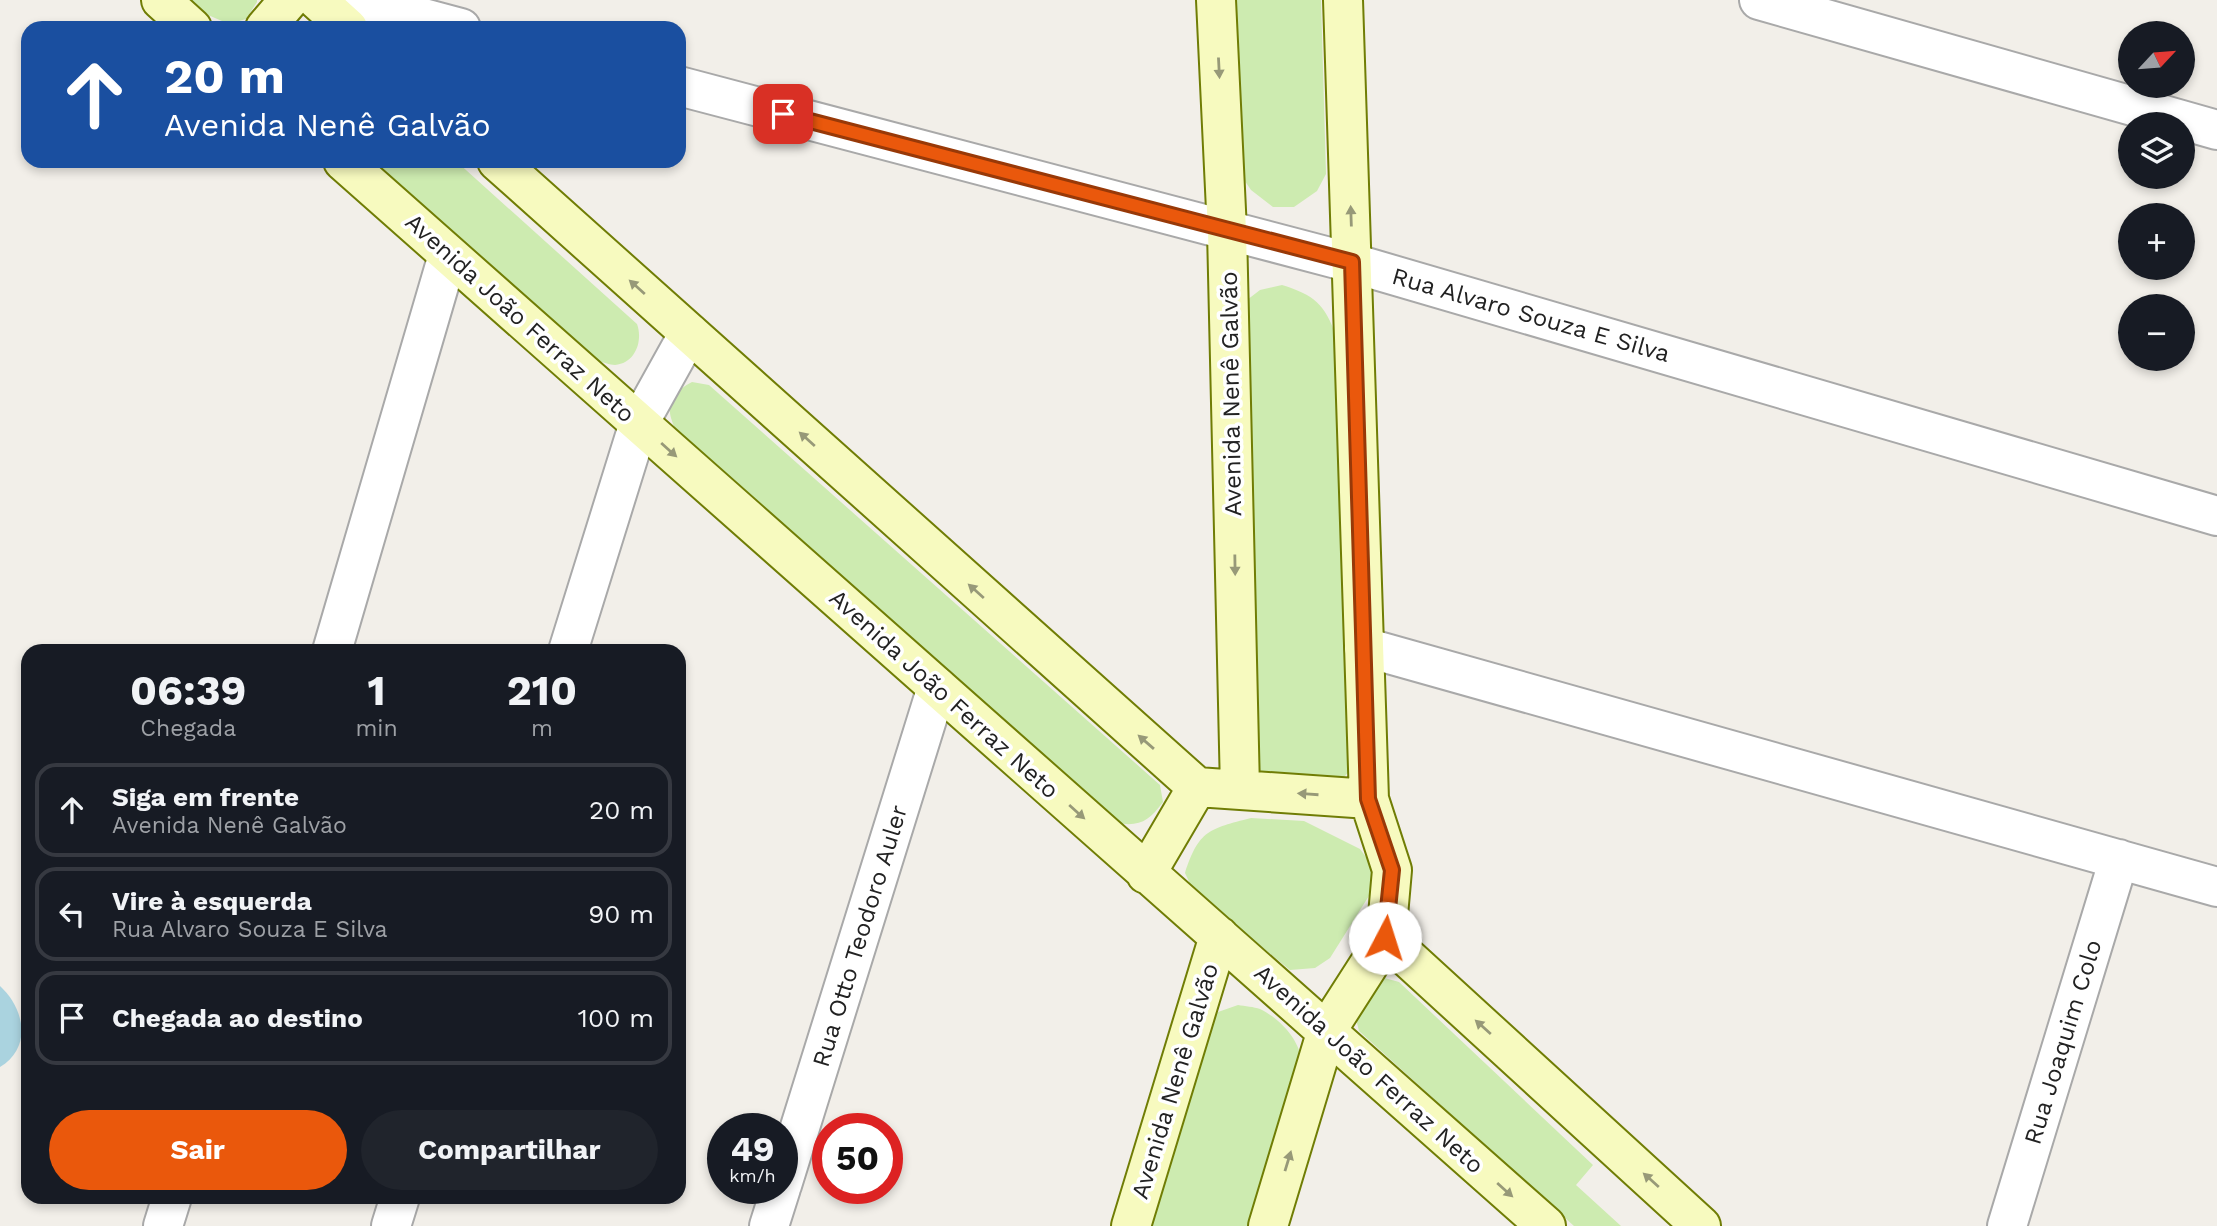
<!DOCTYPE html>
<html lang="pt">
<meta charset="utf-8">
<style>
body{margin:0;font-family:"Work Sans",sans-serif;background:#20242c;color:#f1f3f6;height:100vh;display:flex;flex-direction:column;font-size:26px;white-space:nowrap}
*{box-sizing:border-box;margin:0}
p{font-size:23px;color:#9ea1a6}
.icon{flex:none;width:38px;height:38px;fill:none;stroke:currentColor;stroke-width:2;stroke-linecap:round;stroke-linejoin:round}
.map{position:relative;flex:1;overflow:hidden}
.panel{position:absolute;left:21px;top:644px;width:665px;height:560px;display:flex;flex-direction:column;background:#171b24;border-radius:21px;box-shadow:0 4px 10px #0003}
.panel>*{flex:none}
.guide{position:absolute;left:21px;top:21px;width:665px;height:147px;border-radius:21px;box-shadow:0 4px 10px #0003;background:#1a4fa0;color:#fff;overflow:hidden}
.needle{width:46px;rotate:64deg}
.controls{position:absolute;left:2118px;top:21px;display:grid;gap:14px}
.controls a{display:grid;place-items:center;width:77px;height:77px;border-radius:50%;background:#171b24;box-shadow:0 4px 10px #0003;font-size:35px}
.speed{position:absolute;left:707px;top:1113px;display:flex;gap:14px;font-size:35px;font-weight:700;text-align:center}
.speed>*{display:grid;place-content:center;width:91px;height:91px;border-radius:50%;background:#171b24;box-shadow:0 4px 10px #0003;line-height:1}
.speed small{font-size:18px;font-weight:400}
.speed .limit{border:10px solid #d22;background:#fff;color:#111}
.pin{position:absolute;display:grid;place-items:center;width:60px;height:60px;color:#fff;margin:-30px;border-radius:14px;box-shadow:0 4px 10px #0006}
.me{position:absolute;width:77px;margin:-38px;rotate:5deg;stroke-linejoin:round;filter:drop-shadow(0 0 5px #0008)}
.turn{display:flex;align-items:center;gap:24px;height:147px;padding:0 28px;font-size:32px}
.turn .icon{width:91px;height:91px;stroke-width:2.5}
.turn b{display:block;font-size:49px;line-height:60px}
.eta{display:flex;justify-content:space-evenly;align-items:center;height:119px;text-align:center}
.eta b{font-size:42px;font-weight:700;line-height:49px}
.cta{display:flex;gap:14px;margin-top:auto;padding:14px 28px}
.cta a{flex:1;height:80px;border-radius:42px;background:#ea580c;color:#fff;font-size:28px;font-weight:700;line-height:80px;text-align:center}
.cta a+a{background:#20242c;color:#f1f3f6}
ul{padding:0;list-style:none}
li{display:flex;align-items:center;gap:21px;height:94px;margin:0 14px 10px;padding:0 14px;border:4px solid #363941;border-radius:21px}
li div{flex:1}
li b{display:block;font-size:26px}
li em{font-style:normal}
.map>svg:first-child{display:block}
.grass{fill:#cdebb0}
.water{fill:#aad3df}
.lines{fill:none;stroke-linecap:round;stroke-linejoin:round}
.minor-casing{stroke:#a9a9a9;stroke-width:42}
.secondary-casing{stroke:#707d05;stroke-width:42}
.minor{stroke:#fff;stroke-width:38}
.secondary{stroke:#f7fabf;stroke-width:38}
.oneway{fill:#979978}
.route-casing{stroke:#983908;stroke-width:18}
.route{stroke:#ea580c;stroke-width:12}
.labels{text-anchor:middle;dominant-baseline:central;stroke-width:7;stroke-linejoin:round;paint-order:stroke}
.street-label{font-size:24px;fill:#222;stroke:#fff}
</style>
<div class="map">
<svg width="2217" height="1226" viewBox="0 0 2217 1226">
<rect width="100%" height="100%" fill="#f2efe9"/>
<path class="grass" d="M191,0H257V2L246,19L229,24L208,15Z
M1226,0H1321L1326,174L1317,191L1294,207H1273L1251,190L1234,165Z
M372,161H456L637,324C643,340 636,363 615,365C610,365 602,362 597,360Z
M1282,285C1314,295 1325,304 1336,336L1354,766L1344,777L1258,771L1247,300L1260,290Z
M692,382L709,385L1160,785L1163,802C1149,821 1140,827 1116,823L679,436C665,411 665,396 692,382Z
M1251,818L1304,821L1360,849L1374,868L1372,891L1330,958L1315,968L1290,970L1193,890L1185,873C1199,830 1209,829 1251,818Z
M1381,977L1399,982L1593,1165L1576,1185L1621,1226H1574L1359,1031L1355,1015Z
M1238,1005C1245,1006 1254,1007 1260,1009C1279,1018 1299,1039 1301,1059L1251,1226H1145L1204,1031L1218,1012Z"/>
<path class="water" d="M0,986C24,1008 33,1047 0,1067Z"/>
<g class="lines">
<g class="minor-casing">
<path id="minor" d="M355,0L461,28
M1759,0L2217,130
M679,86L1352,263L2217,516
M1364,647L2217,887
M332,651L448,255
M568,651L639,423L689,333
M782,1185L937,687
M163,1226L172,1197
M391,1226L400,1197
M769,1226L781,1188
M2007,1226L2119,859"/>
</g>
<g class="secondary-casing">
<path id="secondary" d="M161,0L192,28
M317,0L348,28
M1216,0L1227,231L1240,789
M1343,0L1369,799
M265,28L289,0
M343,161L1546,1226
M497,161L1197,787
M1146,874L1197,787L1369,799L1392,870L1386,938L1327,1030L1268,1226
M1386,938L1701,1226
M1131,1226L1219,936"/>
</g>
<use href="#minor" class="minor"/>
<use href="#secondary" class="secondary"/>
</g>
<defs><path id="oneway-solid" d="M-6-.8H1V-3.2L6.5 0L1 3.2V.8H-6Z" transform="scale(1.75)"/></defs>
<g class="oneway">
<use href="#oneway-solid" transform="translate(1219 68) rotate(87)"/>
<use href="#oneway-solid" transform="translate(1351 216) rotate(-92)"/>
<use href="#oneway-solid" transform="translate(637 287) rotate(-138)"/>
<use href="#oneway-solid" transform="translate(807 439) rotate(-138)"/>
<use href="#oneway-solid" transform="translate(669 450) rotate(42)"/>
<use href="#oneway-solid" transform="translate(1235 565) rotate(89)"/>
<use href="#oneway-solid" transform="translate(976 591) rotate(-138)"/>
<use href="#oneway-solid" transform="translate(1146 742) rotate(-139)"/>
<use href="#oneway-solid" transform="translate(1308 794) rotate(-176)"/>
<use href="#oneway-solid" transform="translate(1077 812) rotate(42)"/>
<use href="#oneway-solid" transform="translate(1483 1027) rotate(-138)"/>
<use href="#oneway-solid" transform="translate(1288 1161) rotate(-73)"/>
<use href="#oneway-solid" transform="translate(1651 1180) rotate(-138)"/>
<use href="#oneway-solid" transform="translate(1505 1190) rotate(42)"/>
</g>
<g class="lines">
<g class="route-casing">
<path id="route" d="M783,114L1352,262L1368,799L1392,870L1385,938"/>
</g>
<use href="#route" class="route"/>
</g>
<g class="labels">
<g class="street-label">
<text transform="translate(1531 315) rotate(16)">Rua Alvaro Souza E Silva</text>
<text transform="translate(520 318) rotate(42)">Avenida João Ferraz Neto</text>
<text transform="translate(1231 394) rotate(-91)">Avenida Nenê Galvão</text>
<text transform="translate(944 694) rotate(42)">Avenida João Ferraz Neto</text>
<text transform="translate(860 936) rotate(-73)">Rua Otto Teodoro Auler</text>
<text transform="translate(2063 1042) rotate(-73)">Rua Joaquim Colo</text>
<text transform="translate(1369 1069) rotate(42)">Avenida João Ferraz Neto</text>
<text transform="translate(1175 1081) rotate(-73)">Avenida Nenê Galvão</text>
</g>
</g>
</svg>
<div class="controls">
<a><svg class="needle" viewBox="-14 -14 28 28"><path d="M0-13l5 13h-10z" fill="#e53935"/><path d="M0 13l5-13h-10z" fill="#9ea1a6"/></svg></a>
<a><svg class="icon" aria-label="layers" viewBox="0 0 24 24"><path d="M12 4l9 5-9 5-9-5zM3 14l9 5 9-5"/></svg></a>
<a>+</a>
<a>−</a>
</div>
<div class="speed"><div>49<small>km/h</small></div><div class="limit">50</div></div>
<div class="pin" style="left:783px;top:114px;background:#d93025"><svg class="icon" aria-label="arrive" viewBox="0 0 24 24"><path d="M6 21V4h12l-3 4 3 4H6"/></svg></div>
<svg class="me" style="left:1385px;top:938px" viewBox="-20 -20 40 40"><circle r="19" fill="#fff"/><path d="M0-13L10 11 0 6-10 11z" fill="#ea580c"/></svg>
<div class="guide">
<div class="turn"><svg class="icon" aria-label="ahead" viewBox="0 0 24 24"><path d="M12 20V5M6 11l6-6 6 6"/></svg><div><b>20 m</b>Avenida Nenê Galvão</div></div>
</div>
<section class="panel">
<div class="eta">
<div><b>06:39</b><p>Chegada</p></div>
<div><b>1</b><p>min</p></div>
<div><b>210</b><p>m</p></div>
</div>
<ul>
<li><svg class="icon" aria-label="ahead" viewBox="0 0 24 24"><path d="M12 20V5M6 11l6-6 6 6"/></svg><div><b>Siga em frente</b><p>Avenida Nenê Galvão</p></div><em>20 m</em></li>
<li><svg class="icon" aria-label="left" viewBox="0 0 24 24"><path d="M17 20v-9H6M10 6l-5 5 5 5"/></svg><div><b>Vire à esquerda</b><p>Rua Alvaro Souza E Silva</p></div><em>90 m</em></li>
<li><svg class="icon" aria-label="arrive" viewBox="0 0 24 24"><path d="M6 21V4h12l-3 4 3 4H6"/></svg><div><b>Chegada ao destino</b></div><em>100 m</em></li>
</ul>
<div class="cta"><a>Sair</a><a>Compartilhar</a></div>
</section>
</div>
